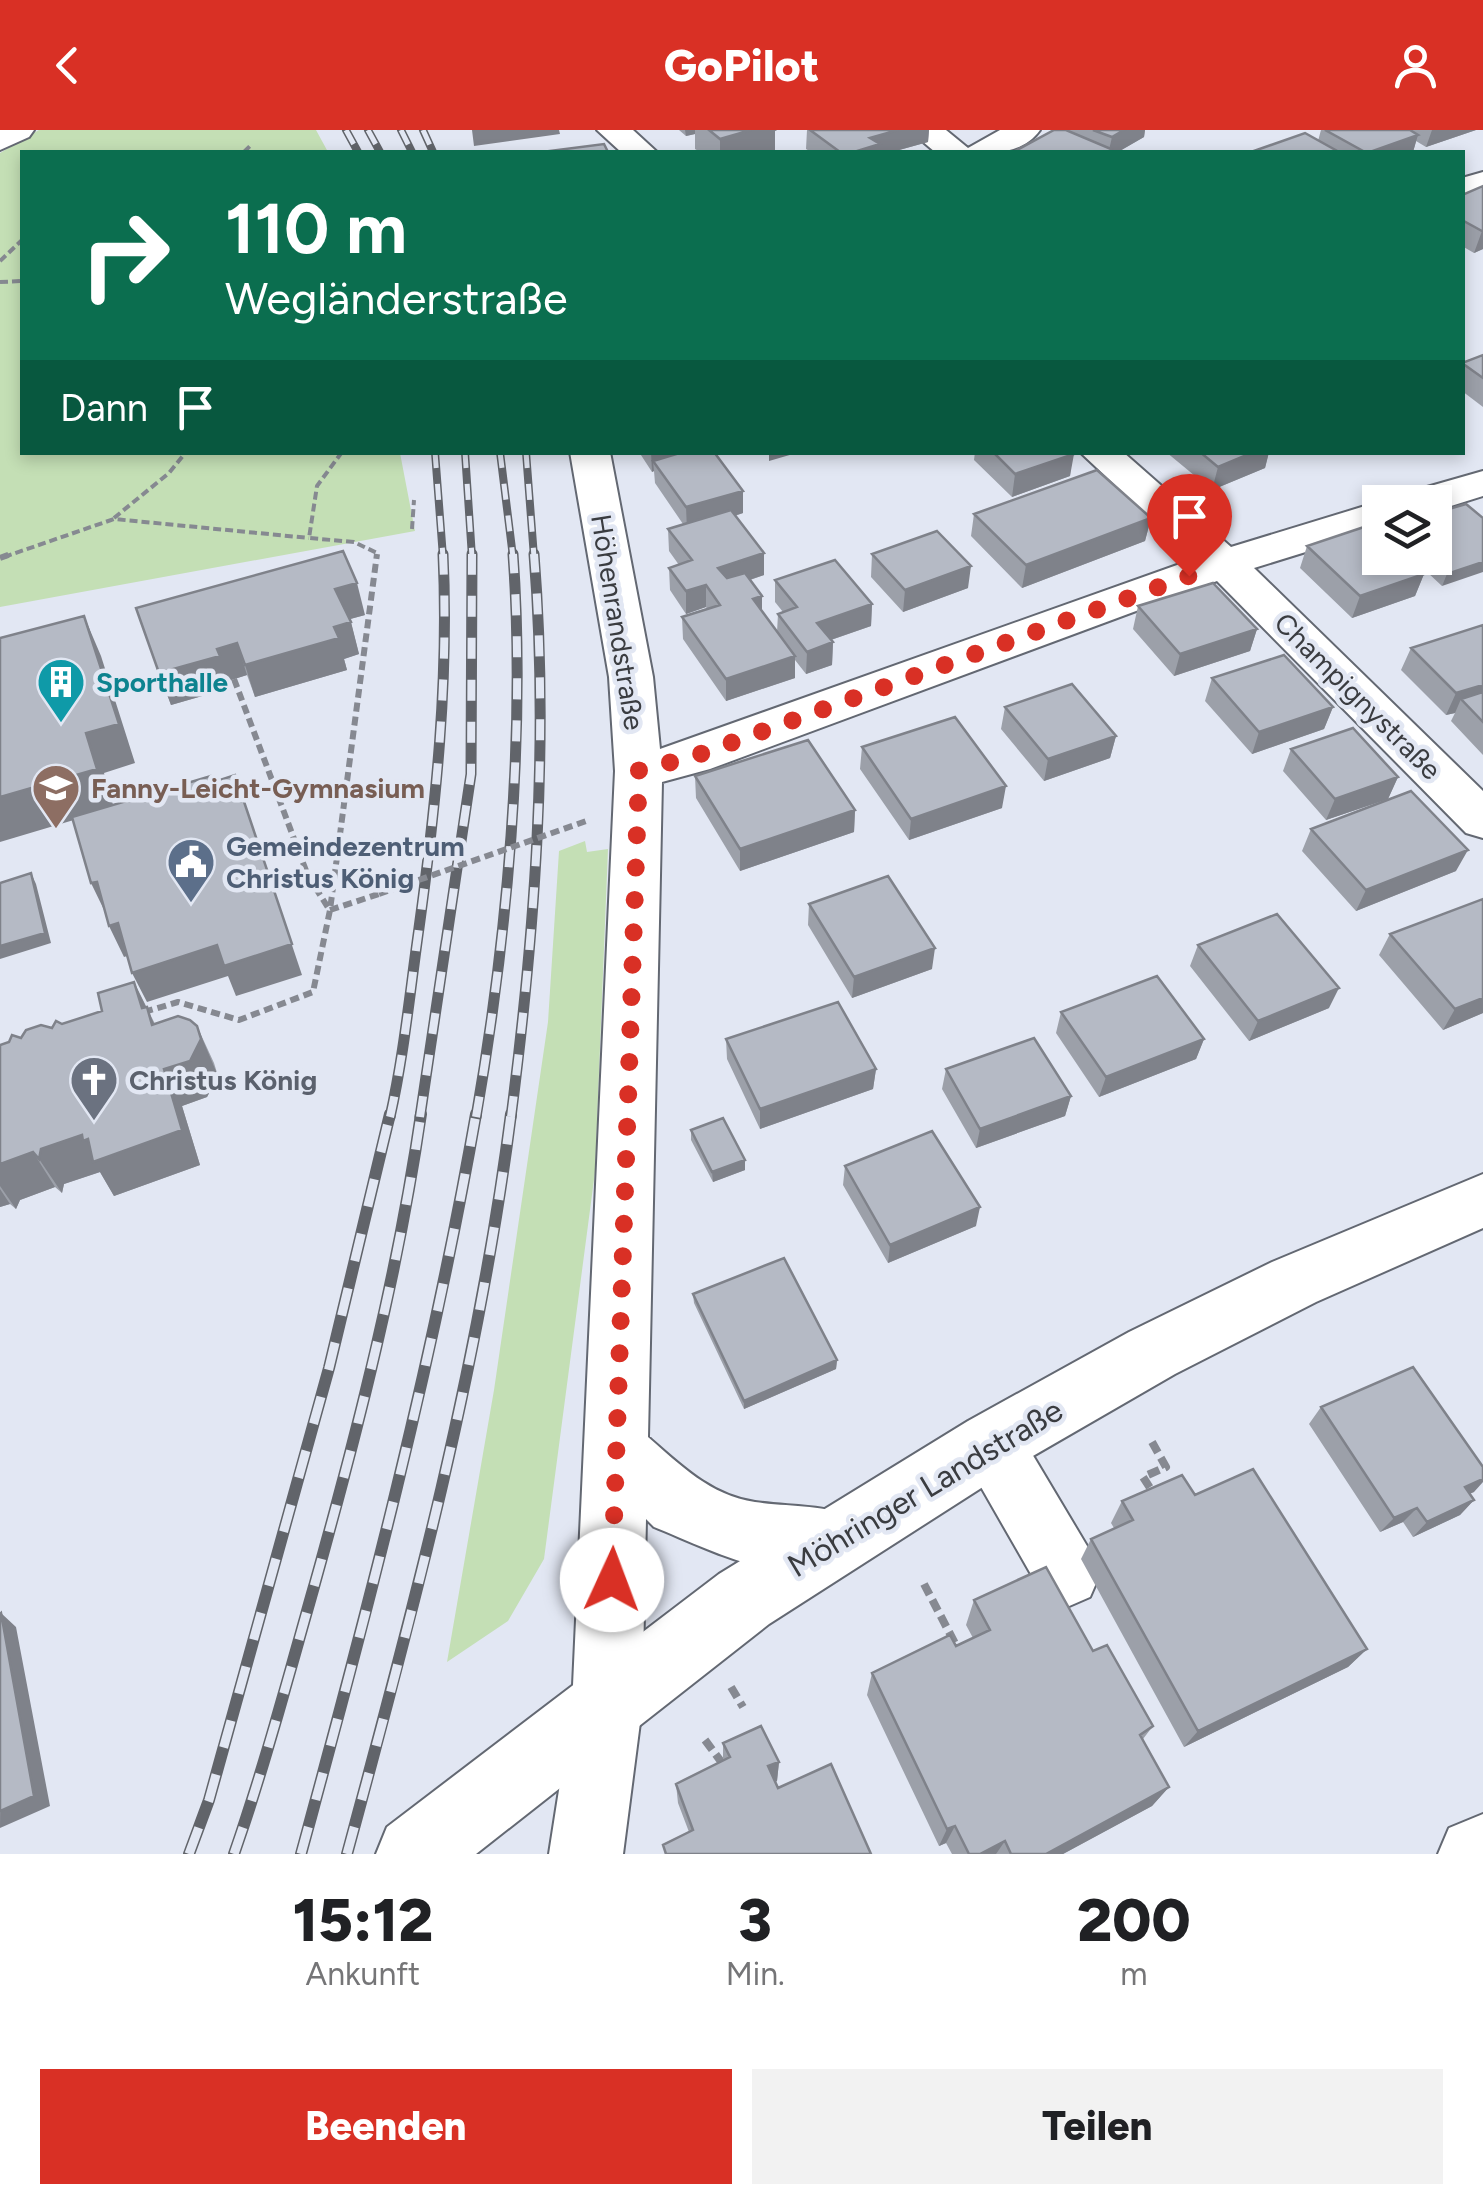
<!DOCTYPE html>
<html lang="de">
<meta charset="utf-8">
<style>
body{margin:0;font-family:Figtree,sans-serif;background:#f2f2f2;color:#202124;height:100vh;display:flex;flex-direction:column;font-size:38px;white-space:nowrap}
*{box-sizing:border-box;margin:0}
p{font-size:32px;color:#757577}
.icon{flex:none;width:55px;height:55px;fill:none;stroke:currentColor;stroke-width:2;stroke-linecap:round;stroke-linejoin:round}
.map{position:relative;height:1724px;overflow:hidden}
.details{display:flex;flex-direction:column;background:#fff;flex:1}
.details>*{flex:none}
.hud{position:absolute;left:20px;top:20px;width:1445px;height:305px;border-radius:0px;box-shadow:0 5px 15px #0003;background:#0b6e4f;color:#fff;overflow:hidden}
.tools{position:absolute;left:1362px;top:355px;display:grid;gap:20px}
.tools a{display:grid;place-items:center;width:90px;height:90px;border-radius:0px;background:#fff;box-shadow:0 5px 15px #0003;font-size:50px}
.pin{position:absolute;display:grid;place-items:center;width:85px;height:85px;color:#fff;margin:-102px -42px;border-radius:50% 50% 50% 0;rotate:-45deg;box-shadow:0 0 10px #0007}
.pin .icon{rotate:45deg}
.me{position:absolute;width:110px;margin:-55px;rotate:2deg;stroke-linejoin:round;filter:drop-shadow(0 0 8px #0008)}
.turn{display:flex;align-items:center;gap:35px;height:210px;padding:0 40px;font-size:45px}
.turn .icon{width:130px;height:130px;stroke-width:2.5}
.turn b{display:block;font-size:70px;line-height:85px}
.then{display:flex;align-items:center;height:95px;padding:0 40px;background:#0003;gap:20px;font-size:38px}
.eta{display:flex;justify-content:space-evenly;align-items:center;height:170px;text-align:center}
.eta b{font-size:60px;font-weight:800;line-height:70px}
.button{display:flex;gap:20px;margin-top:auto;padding:20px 40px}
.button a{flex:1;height:115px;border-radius:0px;background:#d93025;color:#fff;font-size:40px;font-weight:800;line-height:115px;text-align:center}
.button a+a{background:#f2f2f2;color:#202124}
header{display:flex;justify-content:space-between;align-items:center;height:130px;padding:0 40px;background:#d93025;color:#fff;font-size:45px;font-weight:800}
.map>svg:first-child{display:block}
.green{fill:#c4dfb5}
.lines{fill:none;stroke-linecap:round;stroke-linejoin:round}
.minor-casing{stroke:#636872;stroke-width:4}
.major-casing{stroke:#636872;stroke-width:4}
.path-far2{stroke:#868991;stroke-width:4;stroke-dasharray:8 4;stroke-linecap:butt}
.path-far1{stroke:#868991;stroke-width:6;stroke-dasharray:9 5;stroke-linecap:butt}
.path{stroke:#868991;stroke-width:8;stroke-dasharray:12 6;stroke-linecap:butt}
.minor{fill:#fff;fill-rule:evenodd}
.major{fill:#fff;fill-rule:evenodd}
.rail-far2-casing{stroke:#61646a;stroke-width:8}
.rail-far1-casing{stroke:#61646a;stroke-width:11}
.rail-casing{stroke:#61646a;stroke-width:12}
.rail-far2{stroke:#e2e7f3;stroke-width:5;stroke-dasharray:16;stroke-linecap:butt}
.rail-far1{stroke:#e2e7f3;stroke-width:8;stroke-dasharray:21;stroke-linecap:butt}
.rail{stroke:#e2e7f3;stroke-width:9;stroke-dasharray:28;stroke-linecap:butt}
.path-bridge{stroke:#868991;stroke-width:6;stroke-dasharray:9 5;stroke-linecap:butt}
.wall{fill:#9ca0a9}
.shaded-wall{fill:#7f828a}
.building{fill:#b5bac5;stroke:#7f828a;stroke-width:2.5}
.route{stroke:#d93025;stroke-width:18;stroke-dasharray:0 32.4}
.labels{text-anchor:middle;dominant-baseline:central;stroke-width:9;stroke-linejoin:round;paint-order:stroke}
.street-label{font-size:28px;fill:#3a3c40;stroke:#e2e7f3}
.culture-label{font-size:28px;font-weight:bold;fill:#0d838f;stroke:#e2e7f3;text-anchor:start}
.education-label{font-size:28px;font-weight:bold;fill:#785e54;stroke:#e2e7f3;text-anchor:start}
.service-label{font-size:28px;font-weight:bold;fill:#4e5e75;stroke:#e2e7f3;text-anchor:start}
.worship-label{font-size:28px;font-weight:bold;fill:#5b616d;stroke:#e2e7f3;text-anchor:start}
.near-street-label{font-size:32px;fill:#3a3c40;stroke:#e2e7f3}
</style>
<header><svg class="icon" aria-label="back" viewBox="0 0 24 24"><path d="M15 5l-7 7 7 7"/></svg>GoPilot<svg class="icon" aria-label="person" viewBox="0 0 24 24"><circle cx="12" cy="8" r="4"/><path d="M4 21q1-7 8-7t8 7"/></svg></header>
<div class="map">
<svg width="1483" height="1724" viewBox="0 0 1483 1724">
<rect width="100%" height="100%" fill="#e2e7f3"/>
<path class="green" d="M39,0H316L328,22H22V322L400,323L415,401L0,477V23Z
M585,711L587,722L608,719L595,1042L544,1429L508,1491L447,1532L494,1260L548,892L559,721Z"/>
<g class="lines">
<g class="minor-casing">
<path id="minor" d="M0,0H34L29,7L0,20Z
M597,0H633L657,22H621Z
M909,0H946L968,18L1000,0H1040C1018,32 968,22 935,22Z
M1483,42V64L1462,70V48Z
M570,322H610L653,547L660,619L1194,429L1080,322H1123L1231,417L1365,376L1380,372H1381L1380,399L1254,438L1483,661V708L1466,703L1217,451L710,639L662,652L648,1307C679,1334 711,1366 755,1372C790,1377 823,1374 856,1388L866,1411L856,1434C790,1462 716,1422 654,1397L646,1389L642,1577L623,1724H549L572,1577L615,641L609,547Z
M1483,341V366L1435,381V372H1400L1406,363Z
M991,1284L1013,1292L1090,1421L1100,1444L1090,1467L1067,1477L1044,1467L969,1336L959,1314L969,1292Z
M1483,1684V1724H1438L1449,1698Z"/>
</g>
<g class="major-casing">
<path id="major" d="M1483,1044V1098L1316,1172L1175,1244L1014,1337L769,1494L476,1724H376L387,1697L719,1444L968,1291L1129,1202L1272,1132Z"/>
</g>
<path class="path-far2" d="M244,22L251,15
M0,131L22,110
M0,152L22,151
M342,322L317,356L309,408L354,412L377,423V427
M114,388L169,343L186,322
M412,399L414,370
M4,427L114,389L309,408"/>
<path class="path-far1" d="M0,428L11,424
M234,549L308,746L329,779
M330,780L379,764
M144,882L178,872L239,890L313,862L330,780L377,424"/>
<path class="path" d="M1152,1312L1166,1337L1143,1347L1154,1364
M924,1454L959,1521
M731,1557L743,1577
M705,1610L725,1637"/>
<use href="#minor" class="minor"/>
<use href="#major" class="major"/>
<g class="rail-far2-casing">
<path id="rail-far2" d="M346,0L358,22
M368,0L380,22
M401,0L412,22
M423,0L433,22
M435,322L443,427
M465,322L472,427
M500,322L513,427
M526,322L534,427"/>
</g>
<g class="rail-far1-casing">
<path id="rail-far1" d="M390,987C404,925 410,861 419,798C436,674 449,549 443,424
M420,987L471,644L472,424
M476,987C507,809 526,604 513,424
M511,987C535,800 549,613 534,424"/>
</g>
<g class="rail-casing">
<path id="rail" d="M189,1724L209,1670L329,1238L390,984
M234,1724C265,1635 289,1544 315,1453C358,1299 398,1143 421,984
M301,1724C368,1479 432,1235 476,984
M347,1724C413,1481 479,1235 511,984"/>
</g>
<use href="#rail-far2" class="rail-far2"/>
<use href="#rail-far1" class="rail-far1"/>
<use href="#rail" class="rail"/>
<path class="path-bridge" d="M379,764L589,690"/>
</g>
<path class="wall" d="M679,0H777L775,1V22H700L695,19V4L686,6Z
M807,0H929L928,12L892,22H811L806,19Z
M1054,0H1145L1144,7L1118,22H1014Z
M1321,0H1476L1426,17L1416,11L1413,22H1251L1318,11Z
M1483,56V119L1474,123L1462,116V65Z
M1483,225V277L1462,261V232Z
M639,322H722L716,324L743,383L735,386L764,445L750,450L762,482L777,502L778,484L783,482L775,472V450L872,474L871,496L831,510L833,512L832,535L806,544L795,530V548L726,571L683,509L682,487L707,479L706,477L686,484L670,460L669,438L679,435L669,421L668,399L683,394L655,353L654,341L652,342Z
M975,322H1072L1070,346L1012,367L974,330Z
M1166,322H1269L1265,338L1212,360Z
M974,384L1151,388L1145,411L1022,458L971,406Z
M1483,388L1442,456L1412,428H1435Z
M1307,416L1424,444L1415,466L1352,488L1300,438Z
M872,424L968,458L903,482L871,447Z
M1138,476L1257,499L1250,521L1174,546L1133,499Z
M136,478L365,485L350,489L359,524L344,529L347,540L255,567L247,545L228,551L230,558L171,575Z
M1483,495V625L1451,591L1455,583L1446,585L1401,540L1411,518Z
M1212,548L1333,577L1324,599L1252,624L1205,571Z
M1005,577L1116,606L1110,628L1044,651L1001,599Z
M862,617L1002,678L909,710L860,639Z
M1291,619L1398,647L1388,669L1326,690L1283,641Z
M695,646L855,680L854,702L740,741L696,668Z
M1311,699L1456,741L1356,781L1302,721Z
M1483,769V883L1443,900L1379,825L1390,804Z
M809,774L932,839L852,868L808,795Z
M1198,815L1329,878L1249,911L1190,836Z
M134,852L155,894L197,896L214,933L218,946L207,967L182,976L200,1035L114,1066L100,1042L64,1054L62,1063L55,1057L20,1070L16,1079L10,1074L0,1077V915L102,881Z
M1061,882L1204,909L1196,929L1099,967L1056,903Z
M726,909L876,939L873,959L760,999L727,929Z
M946,939L1071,966L1065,986L976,1018L942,959Z
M691,1000L745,1030V1040L713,1052L691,1010Z
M845,1036L976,1096L888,1133L843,1055Z
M693,1164L837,1230L836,1239L744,1279L694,1173Z
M1321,1277L1474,1362L1470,1363L1474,1370L1460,1385L1413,1407L1403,1392L1380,1402L1309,1294Z
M1195,1365L1367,1519L1348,1537L1184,1617L1081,1429L1091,1409L1114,1398L1111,1393L1122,1371Z
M974,1470L1093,1521L1153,1596L1143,1609L1169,1657L1152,1676L1063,1724H952L946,1713L939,1716L867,1565L872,1543L956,1516L973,1508L966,1495Z
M723,1613L779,1632L777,1651L775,1652L778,1658L871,1724H665L663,1715L689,1702L678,1673L676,1654L723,1630Z"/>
<path class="shaded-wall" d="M472,0H559L560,4L474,16Z
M685,0H695V4L686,6Z
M751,0H777L775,1V22H720V9Z
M898,0H929L928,12L892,22H854L870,8Z
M1124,0H1145L1144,7L1118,22H1106L1109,20L1112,7Z
M1432,0H1476L1426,17Z
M1418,5L1413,22H1370Z
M1483,100V119L1474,123L1482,101Z
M651,322H722L660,340L653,331L654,341L652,342Z
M769,322H800L769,331Z
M1254,322H1269L1265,338L1212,360L1218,337Z
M1074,324L1070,346L1012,367L1015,344Z
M743,361V383L687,400L686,377Z
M1151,388L1145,411L1022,458L1026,435Z
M764,423V445L719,460L718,438Z
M1483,432V442L1442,456L1447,444Z
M971,436L968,458L903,482L905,460Z
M1424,444L1415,466L1352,488L1360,466Z
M357,453L365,485L343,491L335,459Z
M706,455V477L686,484V461Z
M762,466V488L753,469Z
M872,474L871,496L816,515L817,493Z
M84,486L101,526L135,633L104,643L114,678L0,712V667Z
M351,492L359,524L344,529L347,540L255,567L245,535L334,497Z
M1257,499L1250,521L1174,546L1180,524Z
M833,512L832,535L806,544L807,522Z
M237,513L247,545L228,551L230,558L171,575L159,543L217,519Z
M795,526V548L726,571V549Z
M1483,555V573L1461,569L1455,583L1446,585L1456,563Z
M1333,577L1324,599L1252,624L1259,602Z
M1116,606L1110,628L1044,651L1048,629Z
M235,645L302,845L236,866L228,846L147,872L132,843Z
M1398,647L1388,669L1326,690L1335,669Z
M1006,656L1002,678L909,710L911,689Z
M855,680L854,702L740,741V719Z
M1468,720L1456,741L1356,781L1366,760Z
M31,743L36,754L51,813L0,829V816Z
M97,752L106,784L91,753Z
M118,793L133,824L124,827L109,796Z
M935,818L932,839L852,868L854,847Z
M134,852L164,914L142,878Z
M1339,858L1329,878L1249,911L1258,891Z
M1483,868V883L1443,900L1455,879Z
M197,896L218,946L207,967L182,976L200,1035L114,1066L100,1042L64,1054L62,1063L39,1029L41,1019L164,939Z
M1204,909L1196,929L1099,967L1106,947Z
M876,939L873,959L760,999V979Z
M1071,966L1065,986L976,1018L980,999Z
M33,1022L55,1057L20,1070L16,1079L0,1056V1034Z
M745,1030V1040L713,1052L712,1042Z
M0,1059L10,1074L0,1077Z
M980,1077L976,1096L888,1133L890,1115Z
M837,1230L836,1239L744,1279V1271Z
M1483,1349V1352L1474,1362L1450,1372L1465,1357Z
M1474,1370L1460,1385L1413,1407L1427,1392Z
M1417,1378L1403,1392L1380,1402L1394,1388Z
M1,1483L16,1497L50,1676L0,1698Z
M1367,1519L1348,1537L1184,1617L1198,1601Z
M779,1632L777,1651L767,1655L768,1636Z
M1169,1657L1152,1676L1063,1724H1046Z
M955,1696L946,1713L939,1716L947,1699Z
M1005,1711L996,1724H980Z"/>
<path class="building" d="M709,0H751L720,9Z
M810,0H898L870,8L880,14L854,22H840Z
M1054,0H1066L1111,19L1106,22H1017L1015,21Z
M1093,0H1124L1112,7Z
M1325,0H1410L1418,5L1370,22H1365Z
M1305,3L1339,22H1251Z
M604,14L608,22H542Z
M1483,56V100L1482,101L1462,90V65Z
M1483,225V248L1462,233Z
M683,322H714L743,361L686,377L653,331Z
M993,322H1072L1074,324L1015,344Z
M1200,322H1254L1218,337Z
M1097,340L1151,388L1026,435L974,384Z
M1466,374L1483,388V432L1447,444L1429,428H1435V383Z
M731,380L764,423L718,438L727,448L745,443L762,466L753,469L795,526L726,549L682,487L720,475L706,455L686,461L669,438L692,430L668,399Z
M1370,395L1380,404V428H1406L1424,444L1360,466L1307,416Z
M937,401L971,436L905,460L872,424Z
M343,421L357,453L335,459L351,492L334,497L339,508L245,535L237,513L217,519L220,526L159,543L136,478Z
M835,430L872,474L817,493L833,512L807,522L778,484L797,477L775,450Z
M1213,453L1257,499L1180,524L1138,476Z
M84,486L119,594L86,603L97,639L0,667V508Z
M1483,495V555L1456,563L1411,518Z
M1284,525L1333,577L1259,602L1212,548Z
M1072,554L1116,606L1048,629L1005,577Z
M1483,562V592L1461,569Z
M955,587L1006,656L911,689L862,617Z
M1353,598L1398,647L1335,669L1291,619Z
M808,610L855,680L740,719L695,646Z
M235,645L292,814L224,836L217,815L132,843L118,793L109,796L97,752L91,753L72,687L211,646L214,652Z
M1411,661L1468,720L1366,760L1311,699Z
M31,743L45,803L0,816V753Z
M888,746L935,818L854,847L809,774Z
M1483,769V868L1455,879L1390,804Z
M1277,784L1339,858L1258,891L1198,815Z
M1157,846L1204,909L1106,947L1061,882Z
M134,852L142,878L147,877L152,895L178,886L190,890L197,896L201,909L190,931L164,939L182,1000L93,1032L88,1009L83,1011L82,1005L41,1019L39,1029L33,1022L0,1034V915L9,912L12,905L21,908L26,900L41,895L52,898L56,891L62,894L102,881L98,863Z
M838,872L876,939L760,979L726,909Z
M1034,908L1071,966L980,999L946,939Z
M723,988L745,1030L712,1042L691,1000Z
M932,1001L980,1077L890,1115L845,1036Z
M784,1128L837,1230L744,1271L693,1164Z
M1413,1237L1483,1337V1349L1465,1357L1474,1370L1427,1392L1417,1378L1394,1388L1321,1277Z
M1253,1339L1367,1519L1198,1601L1091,1409L1133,1390L1122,1371L1182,1345L1195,1365Z
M1046,1437L1093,1521L1107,1515L1153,1596L1140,1605L1169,1657L1046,1724H1011L1005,1711L980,1724H969L955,1696L947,1699L872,1543L950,1505L956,1516L990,1500L974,1470Z
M1,1483L34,1666L0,1681V1484Z
M761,1596L779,1632L768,1636L778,1658L831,1634L871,1724H666L663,1715L693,1700L676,1654L730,1627L723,1613Z"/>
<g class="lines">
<path class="route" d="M612,1450L639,640L692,627L1189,446"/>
</g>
<defs>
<g id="building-pin" transform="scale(2.5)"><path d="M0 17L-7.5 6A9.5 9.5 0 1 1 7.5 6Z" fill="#0f9aa8" stroke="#e2e7f3"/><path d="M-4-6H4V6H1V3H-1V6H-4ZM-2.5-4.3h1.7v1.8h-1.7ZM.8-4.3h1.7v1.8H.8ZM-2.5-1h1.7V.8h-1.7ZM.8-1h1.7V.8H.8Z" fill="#fff"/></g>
<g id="school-pin" transform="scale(2.5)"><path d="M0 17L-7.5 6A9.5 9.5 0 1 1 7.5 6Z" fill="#8d6e63" stroke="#e2e7f3"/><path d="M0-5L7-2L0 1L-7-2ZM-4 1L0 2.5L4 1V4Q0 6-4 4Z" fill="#fff"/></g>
<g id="civic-pin" transform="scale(2.5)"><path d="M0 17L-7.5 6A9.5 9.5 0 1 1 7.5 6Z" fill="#5c6f8a" stroke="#e2e7f3"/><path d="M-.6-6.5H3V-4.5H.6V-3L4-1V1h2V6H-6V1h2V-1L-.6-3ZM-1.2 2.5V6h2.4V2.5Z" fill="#fff"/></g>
<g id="church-pin" transform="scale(2.5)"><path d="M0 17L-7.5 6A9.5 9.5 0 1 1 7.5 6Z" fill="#6b7280" stroke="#e2e7f3"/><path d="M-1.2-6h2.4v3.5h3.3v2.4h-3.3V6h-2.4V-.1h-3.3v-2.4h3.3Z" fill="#fff"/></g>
</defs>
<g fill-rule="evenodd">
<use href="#building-pin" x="61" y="552"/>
<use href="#school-pin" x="56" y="658"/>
<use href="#civic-pin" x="191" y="732"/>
<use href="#church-pin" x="94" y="950"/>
</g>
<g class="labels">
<g class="street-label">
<text transform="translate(618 492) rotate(81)">Höhenrandstraße</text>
<text transform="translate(1358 566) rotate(45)">Champignystraße</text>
</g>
<g class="culture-label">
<text x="96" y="552">Sporthalle</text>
</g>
<g class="education-label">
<text x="91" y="658">Fanny-Leicht-Gymnasium</text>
</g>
<g class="service-label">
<text x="226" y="716">Gemeindezentrum<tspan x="226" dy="32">Christus König</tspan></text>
</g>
<g class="worship-label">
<text x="129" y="950">Christus König</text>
</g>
<g class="near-street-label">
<text transform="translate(925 1358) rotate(-31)">Möhringer Landstraße</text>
</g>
</g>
</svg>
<div class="tools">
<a><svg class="icon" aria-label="layers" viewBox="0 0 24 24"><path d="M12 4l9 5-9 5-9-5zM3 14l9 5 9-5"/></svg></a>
</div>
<div class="pin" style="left:1189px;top:446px;background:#d93025"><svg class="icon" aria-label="arrive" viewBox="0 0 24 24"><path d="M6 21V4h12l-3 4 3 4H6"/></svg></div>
<svg class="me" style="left:612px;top:1450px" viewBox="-20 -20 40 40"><circle r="19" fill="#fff"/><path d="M0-13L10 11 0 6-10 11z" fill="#d93025"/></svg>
<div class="hud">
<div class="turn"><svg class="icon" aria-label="right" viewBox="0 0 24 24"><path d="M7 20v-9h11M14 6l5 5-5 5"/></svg><div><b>110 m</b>Wegländerstraße</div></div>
<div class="then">Dann<svg class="icon" aria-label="arrive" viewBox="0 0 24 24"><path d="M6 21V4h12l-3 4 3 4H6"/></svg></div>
</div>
</div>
<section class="details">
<div class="eta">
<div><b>15:12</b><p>Ankunft</p></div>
<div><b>3</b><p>Min.</p></div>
<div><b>200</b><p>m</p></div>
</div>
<div class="button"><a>Beenden</a><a>Teilen</a></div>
</section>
